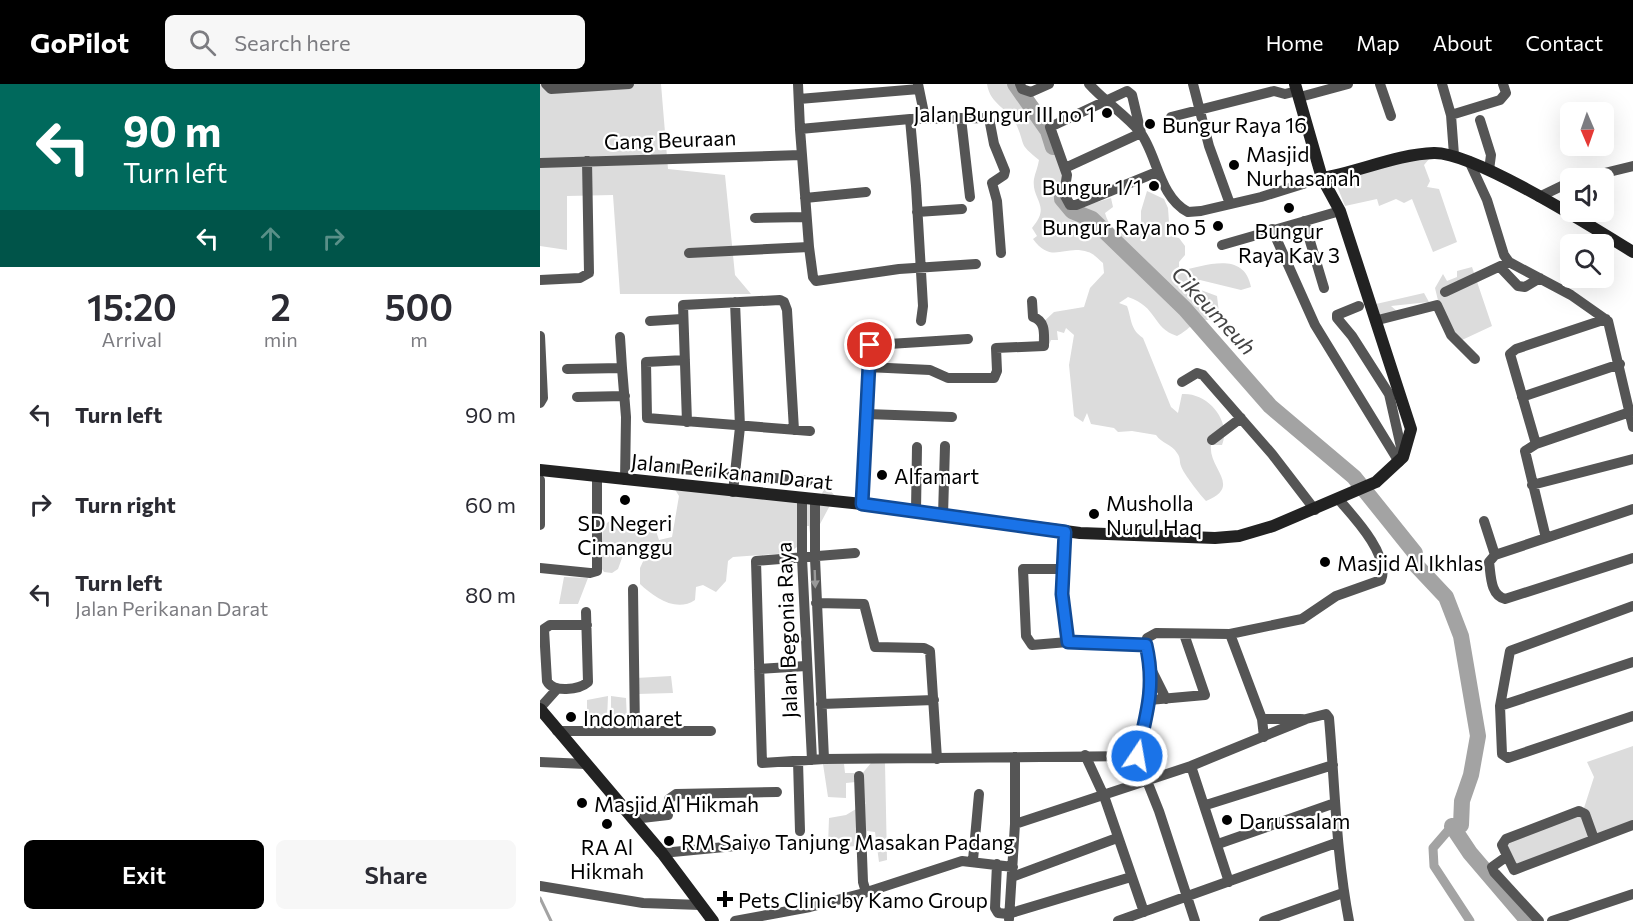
<!DOCTYPE html>
<style>
body{margin:0;font-family:Commissioner,sans-serif;background:#f7f7f7;color:#2b2b33;height:100vh;display:flex;flex-direction:column;font-size:22px;white-space:nowrap}
*{box-sizing:border-box;margin:0}
p{font-size:20px;color:#7c7c81}
.icon{flex:none;width:33px;height:33px;fill:none;stroke:currentColor;stroke-width:2;stroke-linecap:round;stroke-linejoin:round}
.map{position:relative;flex:1;overflow:hidden}
.sheet{display:flex;flex-direction:column;background:#fff;width:540px}
.sheet>*{flex:none}
.top-card{background:#00695c;color:#fff;overflow:hidden}
.needle{width:39px;rotate:178deg}
.tools{position:absolute;left:1020px;top:18px;display:grid;gap:12px}
.tools a{display:grid;place-items:center;width:54px;height:54px;border-radius:9px;background:#fff;box-shadow:0 6px 24px #0002;font-size:30px}
.pin{position:absolute;display:grid;place-items:center;width:51px;height:51px;color:#fff;margin:-26px;border:3px solid #fff;border-radius:50%;box-shadow:0 2px 6px #0007}
.me{position:absolute;width:66px;margin:-33px;rotate:12deg;stroke-linejoin:round;filter:drop-shadow(0 0 4px #0008)}
.turn{display:flex;align-items:center;gap:21px;height:126px;padding:0 24px;font-size:27px}
.turn .icon{width:78px;height:78px;stroke-width:2.5}
.turn b{display:block;font-size:42px;line-height:51px}
.lanes{display:flex;align-items:center;height:57px;padding:0 24px;background:#0003;justify-content:center;gap:30px;direction:ltr}
.lanes .off{opacity:.35}
.eta{display:flex;justify-content:space-evenly;align-items:center;height:102px;text-align:center}
.eta b{font-size:36px;font-weight:600;line-height:42px}
.action{display:flex;gap:12px;margin-top:auto;padding:12px 24px}
.action a{flex:1;height:69px;border-radius:9px;background:#000;color:#fff;font-size:24px;font-weight:600;line-height:69px;text-align:center}
.action a+a{background:#f7f7f7;color:#2b2b33}
ul{padding:0;list-style:none}
li{display:flex;align-items:center;gap:18px;height:90px;padding:0 24px}
li div{flex:1}
li b{display:block;font-size:22px}
li em{font-style:normal}
header{display:flex;align-items:center;gap:36px;box-sizing:border-box;height:84px;padding:0 30px;background:#000;color:#fff}
header strong{font-size:28px}
nav{display:flex;gap:33px;margin-inline-start:auto;font-size:21px}
.search{width:420px;height:54px;background:#f7f7f7;display:flex;align-items:center;gap:15px;box-sizing:border-box;padding:0 21px;border-radius:9px;color:#7c7c81;font-size:22px}
main{display:flex;flex:1;min-height:0}
.map>svg:first-child{display:block}
.green{fill:#dcdcdc}
.lines{fill:none;stroke-linecap:round;stroke-linejoin:round}
.stream{stroke:#a3a3a3;stroke-width:3}
.canal{stroke:#a3a3a3;stroke-width:9}
.river{stroke:#a3a3a3;stroke-width:16}
.street{stroke:#555;stroke-width:10}
.secondary{stroke:#222;stroke-width:12}
.oneway{fill:#999}
.route-casing{stroke:#114b97;stroke-width:15}
.route{stroke:#1a73e8;stroke-width:10}
.poi-dot{fill:#000;stroke:#fff;stroke-width:2}
.labels{text-anchor:middle;dominant-baseline:central;stroke-width:4.5;stroke-linejoin:round;paint-order:stroke}
.poi-label{font-size:21px;fill:#000;stroke:#fff;text-anchor:start}
.street-label{font-size:21px;fill:#000;stroke:#fff}
.water-label{font-size:22px;font-style:italic;fill:#444;stroke:#fff}
</style>
<header>
<strong>GoPilot</strong>
<div class="search"><svg class="icon" aria-label="search" viewBox="0 0 24 24"><circle cx="10" cy="10" r="6"/><path d="M15 15l6 6"/></svg>Search here</div>
<nav><a>Home</a><a>Map</a><a>About</a><a>Contact</a></nav>
</header>
<main>
<section class="sheet">
<div class="top-card">
<div class="turn"><svg class="icon" aria-label="left" viewBox="0 0 24 24"><path d="M17 20v-9H6M10 6l-5 5 5 5"/></svg><div><b>90 m</b>Turn left</div></div>
<div class="lanes"><svg class="icon" aria-label="left" viewBox="0 0 24 24"><path d="M17 20v-9H6M10 6l-5 5 5 5"/></svg><svg class="icon off" aria-label="ahead" viewBox="0 0 24 24"><path d="M12 20V5M6 11l6-6 6 6"/></svg><svg class="icon off" aria-label="right" viewBox="0 0 24 24"><path d="M7 20v-9h11M14 6l5 5-5 5"/></svg></div>
</div>
<div class="eta">
<div><b>15:20</b><p>Arrival</p></div>
<div><b>2</b><p>min</p></div>
<div><b>500</b><p>m</p></div>
</div>
<ul>
<li><svg class="icon" aria-label="left" viewBox="0 0 24 24"><path d="M17 20v-9H6M10 6l-5 5 5 5"/></svg><div><b>Turn left</b></div><em>90 m</em></li>
<li><svg class="icon" aria-label="right" viewBox="0 0 24 24"><path d="M7 20v-9h11M14 6l5 5-5 5"/></svg><div><b>Turn right</b></div><em>60 m</em></li>
<li><svg class="icon" aria-label="left" viewBox="0 0 24 24"><path d="M17 20v-9H6M10 6l-5 5 5 5"/></svg><div><b>Turn left</b><p>Jalan Perikanan Darat</p></div><em>80 m</em></li>
</ul>
<div class="action"><a>Exit</a><a>Share</a></div>
</section>
<div class="map">
<svg width="1093" height="837" viewBox="0 0 1093 837">
<rect width="100%" height="100%" fill="#fff"/>
<path class="green" d="M0,0H121L128,85L185,91L195,191L211,210H80L73,111L27,112V166L0,162Z
M447,0H485L486,17L502,29L507,38L506,47L519,75L527,119L550,120L571,114L573,123L565,129C570,147 583,155 601,147V127L607,107L624,115L628,124L630,152L639,154L645,162V171L639,178V187C665,182 704,166 711,203L701,206L660,196L658,205L677,212L679,229L670,236C653,235 651,245 637,252C612,244 618,223 588,213L579,219L587,222C592,236 590,245 603,254L631,323L638,329L642,310C667,308 692,336 682,361H671C668,385 703,402 666,417C661,412 643,389 641,382C639,377 641,374 637,369C632,360 622,360 616,351L592,347L578,348L574,344L551,340L547,329L543,338L534,332L529,281L534,251L526,244L524,249L517,247L518,256H511L507,265L498,261L500,241L514,228L544,223L550,204L564,189L563,179C558,175 553,169 548,168C524,160 512,181 493,155L497,152L492,144C512,121 491,116 494,95C495,89 498,83 499,76C478,59 486,63 477,42C469,24 450,21 447,0Z
M895,68L884,81L890,97L887,103L899,105L917,158L893,168L872,115L864,119L856,115L839,122L837,115L805,122L795,97Z
M932,183L952,242L922,256L903,237L895,204L903,190L907,197L917,193V187Z
M884,209L889,218L851,222L858,228L839,233L836,220Z
M134,404L281,412L284,405H289L295,412L271,457L269,442H262L260,461L248,469L193,473L188,477L186,497L176,508L163,501L156,503L155,516C136,529 114,513 100,500V484L106,471C102,462 97,459 87,460L78,485L72,489L64,488L60,482L63,442L75,433L86,440L100,436L113,438L119,456L132,453L139,412Z
M24,493L48,494L38,520H19Z
M131,592L133,609L97,610L96,594Z
M68,612L67,636L47,638V616Z
M71,612L86,614L87,636H71Z
M1093,662V741L974,786L964,758L1043,727L1054,693L1047,678Z
M331,679H345L347,776L339,778L335,748L327,747L324,762L288,763L289,734L306,731L326,719L317,716L316,698L306,699V714L288,713L283,680H304L305,689H314L316,697Z"/>
<g class="lines">
<path class="stream" d="M0,814L11,837"/>
<path class="canal" d="M912,742L893,764L894,782L930,837"/>
<path class="river" d="M475,0L508,47L513,63
M522,108V115L532,127L552,135L645,225L730,322L814,393L875,469
M874,479L906,513L921,552L938,652L931,691L922,717L921,741L912,742L930,769L988,837"/>
<path class="street" d="M6,0L11,5L89,0
M258,0L260,45L370,35L449,34L454,60L465,87L464,91L452,99L457,117L461,169
M378,0L385,34
M480,0L482,5L491,8L509,0
M549,0C564,17 586,31 600,48C617,70 619,113 648,128L661,127L721,113L782,94
M653,0L669,62L690,120
M840,0L851,32
M902,0L911,31L914,71
M760,13L808,0
M259,15L379,5
M911,31L960,16L966,9L963,0
M631,33L734,7L745,10L757,7
M421,34L430,113
M370,35L376,102L383,222L381,237
M940,36L951,71L949,86
M929,77L947,116L964,171L969,178L1031,211L1068,237L1093,343
M0,79L261,71
M525,84L601,49L592,11L587,7L510,43L527,91L524,110L530,121H536L617,88
M1044,94L1093,82
M999,113L1030,98
M265,114L326,108
M377,128L422,125
M215,134L266,133
M764,137L784,204
M732,145L775,241L859,378
M682,161L800,127
M269,163L273,193L276,197L359,185L436,180
M149,169L269,163L260,45
M960,183L978,202L985,203L1000,194
M0,196L40,194L49,189L47,77
M905,208L969,178
M819,222L797,231V234L812,252L849,310L863,372
M838,236L897,221L911,251L935,275
M110,237L142,235
M0,252L3,314L0,319
M80,253L82,284
M145,276L106,278L107,334L270,347
M327,283L390,286L408,294H454L457,287L456,264L504,262C504,250 506,237 493,233L492,217
M27,285L82,284L86,333L85,396
M642,298L657,289L663,291L732,370L775,426
M37,313L85,312
M982,313L1080,280
M326,330L412,333
M147,338L143,221L240,216L244,218L247,226L254,346
M672,356L701,334
M996,360L970,270L976,265L1066,235
M120,383L268,397
M0,396V441
M992,401L1093,375
M193,408L200,343L195,218
M262,414V474L272,676
M275,415V474L284,675
M322,420L329,263L333,261L428,255
M1093,425L955,471L949,478C951,491 950,511 965,515L1093,474
M376,427L377,363
M403,432L405,362
M944,437L955,471
M525,448L522,510L528,558L606,561
M1006,454L985,367L996,360L1090,328
M315,469L216,477L222,679L284,675L597,672
M0,484L50,489L57,487V393
M522,485H483L486,552L492,561L528,558
M93,505L95,647
M276,519L324,520L335,563L384,564L390,567L397,675
M1093,522L970,567L960,622L962,670L968,674L1093,632
M46,528L48,598C39,606 13,609 7,597L4,545L10,541H47
M690,550L722,635L724,653
M606,561L607,554L616,549L690,550L762,535L796,512L841,496C851,472 813,432 799,416
M219,585L266,582
M612,587L626,615
M609,616L665,611L644,550
M281,620L394,616
M960,622L1093,578
M0,624L17,605
M722,635H761
M17,647H171
M545,671L564,712L604,828
M597,672L619,727L655,837
M597,672C606,633 616,602 606,561
M258,677L260,747
M0,678L46,680
M651,682L689,798
M319,692L323,798L326,808
M666,721L793,681
M93,735L128,731L129,715L136,710L237,708
M475,740L651,682L766,635L786,630L789,634C795,702 796,770 809,837
M1054,755L1045,730L1039,727L966,755L962,761L974,786L1093,741
M678,760L795,719
M122,769L226,759
M966,773L952,783L954,788L999,837
M433,776L439,710
M457,780L455,824L458,829L468,830L591,793
M472,793L577,754
M0,802L103,819L161,821
M469,835L475,740V673
M195,837L270,823L324,809L422,777L473,783
M578,837L796,759
M724,837L803,809
M1012,837L1093,810"/>
<path class="secondary" d="M782,94C818,88 858,70 894,69C934,68 1054,144 1093,168
M0,386L322,420L540,449L675,454L699,452L733,442L836,398L863,373L871,345L800,127L782,94L755,0
M0,625L122,769L173,837"/>
</g>
<defs><path id="oneway-solid" d="M-6-.8H1V-3.2L6.5 0L1 3.2V.8H-6Z" transform="scale(1.5)"/></defs>
<use class="oneway" href="#oneway-solid" transform="translate(275 495) rotate(88)"/>
<g class="lines">
<g class="route-casing">
<path id="route" d="M330,261L322,420L525,448L522,510L528,558L606,561C616,603 606,632 597,672"/>
</g>
<use href="#route" class="route"/>
</g>
<g class="poi-dot">
<circle cx="567" cy="29" r="6"/>
<circle cx="610" cy="40" r="6"/>
<circle cx="694" cy="81" r="6"/>
<circle cx="614" cy="102" r="6"/>
<circle cx="749" cy="124" r="6"/>
<circle cx="678" cy="142" r="6"/>
<circle cx="342" cy="391" r="6"/>
<circle cx="85" cy="416" r="6"/>
<circle cx="554" cy="430" r="6"/>
<circle cx="785" cy="478" r="6"/>
<circle cx="31" cy="633" r="6"/>
<circle cx="42" cy="719" r="6"/>
<circle cx="687" cy="736" r="6"/>
<circle cx="67" cy="740" r="6"/>
<circle cx="129" cy="757" r="6"/>
<path d="M182 806h6v6h6v6h-6v6h-6v-6h-6v-6h6z"/>
</g>
<g class="labels">
<g class="poi-label">
<text x="555" y="29" text-anchor="end">Jalan Bungur III no 1</text>
<text x="622" y="40">Bungur Raya 16</text>
<text x="706" y="69">Masjid<tspan x="706" dy="24">Nurhasanah</tspan></text>
<text x="602" y="102" text-anchor="end">Bungur 1/1</text>
<text x="666" y="142" text-anchor="end">Bungur Raya no 5</text>
<text x="749" y="146" text-anchor="middle">Bungur<tspan x="749" dy="24">Raya Kav 3</tspan></text>
<text x="354" y="391">Alfamart</text>
<text x="566" y="418">Musholla<tspan x="566" dy="24">Nurul Haq</tspan></text>
<text x="85" y="438" text-anchor="middle">SD Negeri<tspan x="85" dy="24">Cimanggu</tspan></text>
<text x="797" y="478">Masjid Al Ikhlas</text>
<text x="43" y="633">Indomaret</text>
<text x="54" y="719">Masjid Al Hikmah</text>
<text x="699" y="736">Darussalam</text>
<text x="141" y="757">RM Saiyo Tanjung Masakan Padang</text>
<text x="67" y="762" text-anchor="middle">RA Al<tspan x="67" dy="24">Hikmah</tspan></text>
<text x="198" y="815">Pets Clinic by Kamo Group</text>
</g>
<g class="street-label">
<text transform="translate(130 55) rotate(-2)">Gang Beuraan</text>
<text transform="translate(192 387) rotate(6)">Jalan Perikanan Darat</text>
<text transform="translate(246 546) rotate(-92)">Jalan Begonia Raya</text>
</g>
<g class="water-label">
<text transform="translate(674 226) rotate(47)">Cikeumeuh</text>
</g>
</g>
</svg>
<div class="tools">
<a><svg class="needle" viewBox="-14 -14 28 28"><path d="M0-13l5 13h-10z" fill="#e53935"/><path d="M0 13l5-13h-10z" fill="#7c7c81"/></svg></a>
<a><svg class="icon" aria-label="sound" viewBox="0 0 24 24"><path d="M4 9h4l5-4v14l-5-4H4zM17 9q2 3 0 6"/></svg></a>
<a><svg class="icon" aria-label="search" viewBox="0 0 24 24"><circle cx="10" cy="10" r="6"/><path d="M15 15l6 6"/></svg></a>
</div>
<div class="pin" style="left:330px;top:261px;background:#d93025"><svg class="icon" aria-label="arrive" viewBox="0 0 24 24"><path d="M6 21V4h12l-3 4 3 4H6"/></svg></div>
<svg class="me" style="left:597px;top:672px" viewBox="-20 -20 40 40"><circle r="17" fill="#1a73e8" stroke="#fff" stroke-width="3"/><path d="M0-11L8 9 0 5-8 9z" fill="#fff"/></svg>
</div>
</main>
